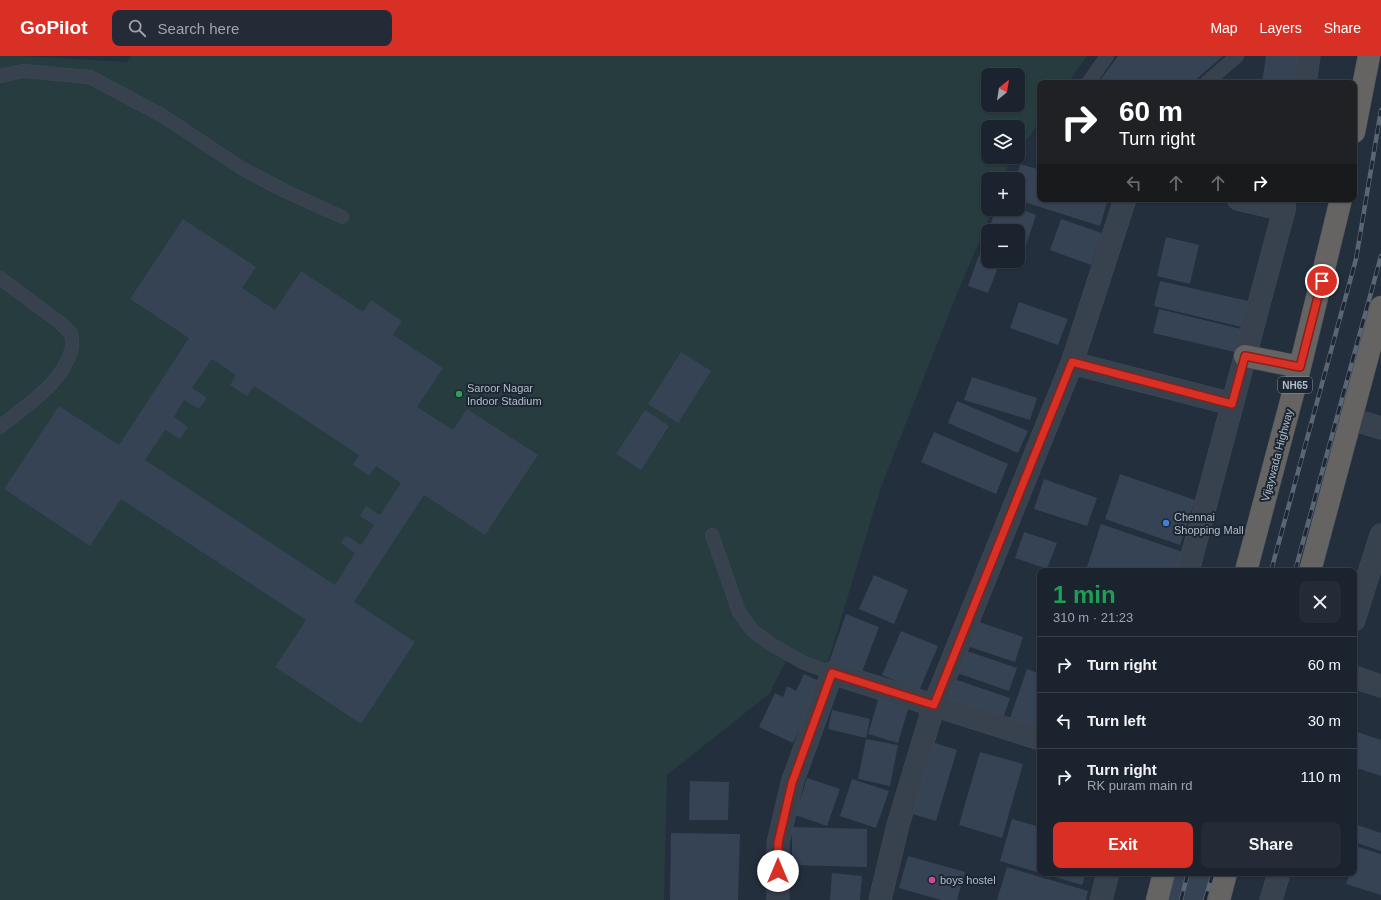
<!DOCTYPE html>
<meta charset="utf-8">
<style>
body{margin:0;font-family:Arial,sans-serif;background:#242b36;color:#f1f3f6;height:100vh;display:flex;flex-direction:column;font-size:15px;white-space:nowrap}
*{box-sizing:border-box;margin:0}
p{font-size:13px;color:#a0a4aa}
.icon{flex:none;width:22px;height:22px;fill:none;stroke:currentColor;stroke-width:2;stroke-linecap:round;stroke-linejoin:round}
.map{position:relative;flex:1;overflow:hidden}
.drawer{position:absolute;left:1037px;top:512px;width:320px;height:308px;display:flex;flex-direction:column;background:#1b232e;border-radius:8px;box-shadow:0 1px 3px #0004,0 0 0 1px #39404a}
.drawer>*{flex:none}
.hud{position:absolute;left:1037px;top:24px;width:320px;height:122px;border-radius:8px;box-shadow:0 1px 3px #0004,0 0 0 1px #39404a;background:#202124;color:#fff;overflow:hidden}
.needle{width:26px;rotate:30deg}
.buttons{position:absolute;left:981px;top:12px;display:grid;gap:8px}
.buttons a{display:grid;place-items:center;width:44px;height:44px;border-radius:8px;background:#1b232e;box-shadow:0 1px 3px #0004,0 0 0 1px #39404a;font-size:20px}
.pin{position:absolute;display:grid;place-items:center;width:34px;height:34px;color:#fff;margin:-17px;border:2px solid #fff;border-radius:50%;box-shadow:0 1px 4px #0007}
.me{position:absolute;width:44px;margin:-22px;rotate:0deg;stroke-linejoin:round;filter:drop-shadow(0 0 3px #0008)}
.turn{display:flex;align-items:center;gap:14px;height:84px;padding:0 16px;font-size:18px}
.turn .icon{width:52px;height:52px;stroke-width:2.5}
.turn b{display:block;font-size:28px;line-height:34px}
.lanes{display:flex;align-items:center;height:38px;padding:0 16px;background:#0003;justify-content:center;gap:20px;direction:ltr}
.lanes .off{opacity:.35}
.round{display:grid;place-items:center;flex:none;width:42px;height:42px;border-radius:8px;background:#242b36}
.headline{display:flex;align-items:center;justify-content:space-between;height:68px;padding:0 16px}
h1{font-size:24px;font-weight:800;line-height:30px;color:#1e9e55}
.action{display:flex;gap:8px;margin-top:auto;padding:8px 16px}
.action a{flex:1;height:46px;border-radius:8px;background:#d93025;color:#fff;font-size:16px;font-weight:800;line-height:46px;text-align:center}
.action a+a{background:#242b36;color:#f1f3f6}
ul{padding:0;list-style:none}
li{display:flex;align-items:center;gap:12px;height:56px;padding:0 16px;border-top:1px solid #39404a}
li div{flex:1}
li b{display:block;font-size:15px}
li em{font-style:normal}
header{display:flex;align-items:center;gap:24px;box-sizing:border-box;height:56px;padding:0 20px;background:#d93025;color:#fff}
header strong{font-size:19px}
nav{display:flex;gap:22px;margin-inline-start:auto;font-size:14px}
.search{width:280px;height:36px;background:#242b36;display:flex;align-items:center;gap:10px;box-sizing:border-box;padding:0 14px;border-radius:8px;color:#a0a4aa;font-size:15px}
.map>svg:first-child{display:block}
.green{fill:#263c3f;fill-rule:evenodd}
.building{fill:#364354;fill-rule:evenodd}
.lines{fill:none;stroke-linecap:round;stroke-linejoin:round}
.service-casing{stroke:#414a57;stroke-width:14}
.minor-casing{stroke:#414a57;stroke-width:23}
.tertiary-casing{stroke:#414a57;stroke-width:23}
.trunk-casing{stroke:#434c59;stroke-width:23}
.service{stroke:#38414e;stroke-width:13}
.minor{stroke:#38414e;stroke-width:22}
.tertiary{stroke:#38414e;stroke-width:22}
.trunk{stroke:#656462;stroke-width:22}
.rail-casing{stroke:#5a6575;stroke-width:4.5}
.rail{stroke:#1d2633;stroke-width:3;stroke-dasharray:9;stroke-linecap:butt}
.route-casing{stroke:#8d1f18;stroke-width:10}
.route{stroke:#d93025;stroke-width:7}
.leisure-dot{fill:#2e9e5b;stroke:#1d2633;stroke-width:1.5}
.shop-dot{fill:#3f7fe0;stroke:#1d2633;stroke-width:1.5}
.hotel-dot{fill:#d1479c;stroke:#1d2633;stroke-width:1.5}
.labels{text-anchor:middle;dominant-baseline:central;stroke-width:4;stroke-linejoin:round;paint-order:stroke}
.shield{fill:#1d2633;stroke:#878f9c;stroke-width:1}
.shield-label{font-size:10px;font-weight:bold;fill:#b4bcc9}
.poi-label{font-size:11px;fill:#b4bcc9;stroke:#1d2633;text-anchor:start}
.street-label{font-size:11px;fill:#b4bcc9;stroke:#1d2633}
</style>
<header>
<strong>GoPilot</strong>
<div class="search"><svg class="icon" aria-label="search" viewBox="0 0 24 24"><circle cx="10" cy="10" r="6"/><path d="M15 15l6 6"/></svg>Search here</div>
<nav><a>Map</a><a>Layers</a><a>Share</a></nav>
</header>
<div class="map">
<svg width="1381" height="844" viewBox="0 0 1381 844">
<rect width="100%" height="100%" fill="#242f3e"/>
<path class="green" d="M0,0H22L127,6L131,0H1087L1068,27H1040V65L1018,96V71H988V101H1014L1006,113L1003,123H988V153H993L954,245L881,431L824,619L786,605L769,638L667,719L664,844H0ZM988,19H1018V49H988Z"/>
<path class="building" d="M1118,0H1223L1192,27H1098Z
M1266,0H1299L1295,27H1262Z
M1020,108L1040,114V143H1108L1100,170L1018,144V123H1016Z
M1018,152L1036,159L1025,192L1018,189V175H988L996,153Z
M183,163L256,211L242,232L275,254L301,215L363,256L371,244L402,265L393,279L443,312L417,351L453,374L467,353L538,399L485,479L424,439L354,546L415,586L361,668L275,611L306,564L121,443L90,490L4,433L59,350L119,389L189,282L130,243ZM212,303L236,319L230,329L247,340L254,330L359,399L353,409L369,420L376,410L401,427L380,459L366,450L360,460L374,469L361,489L346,479L341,487L355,497L335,529L145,404L165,374L180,383L188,371L174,361L184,344L199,353L207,342L192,332Z
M1061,163L1102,177L1091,209L1050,194Z
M1166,181L1199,189L1190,228L1157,220Z
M979,199L988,202V205L1000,206L988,237L968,230Z
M1160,225L1248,245L1241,271L1154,250Z
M1019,246L1068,263L1058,289L1010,272Z
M1159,253L1245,274L1239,297L1153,277Z
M681,296L711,315L678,367L648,348Z
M972,321L1037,342L1030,364L964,344Z
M957,345L1028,375L1018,397L948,367Z
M645,354L669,370L641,414L616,398Z
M934,376L1008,408L996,438L921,406Z
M1120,418L1195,444L1180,489L1105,463Z
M1044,423L1097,442L1087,470L1034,453Z
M1101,468L1183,496L1176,515H1090L1086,514Z
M1024,476L1057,487L1047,513L1015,502Z
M874,519L908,534L894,568L859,553Z
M846,558L879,571L860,621L828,609Z
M976,565L1023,581L1015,606L967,590Z
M901,575L938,590L919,635L882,619Z
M964,594L1017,612L1009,635L957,617Z
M1027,613L1040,618V675L1009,665Z
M804,618L821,626L793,687L759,671L775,637L783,641L787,630L796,635Z
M954,623L1010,642L1002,666L946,647Z
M879,641L909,650L898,687L868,678Z
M832,654L870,663L866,682L828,673Z
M1354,675L1381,684V720L1354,711Z
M866,683L898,689L890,730L858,723Z
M929,685L957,694L936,765L909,757Z
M980,696L1023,708L1002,782L959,769Z
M807,722L840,733L827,770L795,759Z
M852,723L889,735L876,772L840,760Z
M690,725L729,726L728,764H689Z
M1012,763L1040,771V817L1000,805Z
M1354,768L1381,777V795L1354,786Z
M792,771L867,773V811L792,809Z
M671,777L740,778L738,844H670Z
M1358,791L1381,798V839L1346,828L1350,817H1354V803Z
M908,800L965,816L957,844H941L899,832Z
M1007,811L1088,835L1086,844H997Z
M832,817L862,820L860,844H830Z
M1042,817H1086L1082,829Z
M1159,817H1237L1229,844H1151Z"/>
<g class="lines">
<g class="service-casing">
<path id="service" d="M0,20L23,15L90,21L163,60L243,113L285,135L342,161
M1088,27L1107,0
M1206,27L1237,0
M0,222L58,265L71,277C72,282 73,290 71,295C61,329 26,349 0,371
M712,479L739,556L752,574L769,587L804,607L832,617"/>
</g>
<g class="minor-casing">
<path id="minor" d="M1238,143L1284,154
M1072,307L1232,348
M1351,363L1381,372
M1354,621L1381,630
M778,844V787L792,727L832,617L1040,683
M880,844L898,769L934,649L1072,307L1125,143"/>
</g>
<g class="tertiary-casing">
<path id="tertiary" d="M1305,27L1309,0
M1188,515L1284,154L1285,143
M1354,564L1381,479
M1101,844L1108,817
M1271,844L1279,817"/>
</g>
<g class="trunk-casing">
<path id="trunk" d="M1354,76L1369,0
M1245,300L1300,311
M1246,515L1300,311L1341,143
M1310,515L1381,251
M1157,844L1164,817
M1219,844L1226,817"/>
</g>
<use href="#service" class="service"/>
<use href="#minor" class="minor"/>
<use href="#tertiary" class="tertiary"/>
<use href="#trunk" class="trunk"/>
<g class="rail-casing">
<path id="rail" d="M1271,515L1356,203L1381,54
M1295,515L1381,200
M1181,844L1188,817
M1205,844L1213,817"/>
</g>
<use href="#rail" class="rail"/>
</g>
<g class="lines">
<g class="route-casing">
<path id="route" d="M778,815V787L792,727L832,617L934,649L1072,306L1232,348L1245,300L1300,311L1322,225"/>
</g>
<use href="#route" class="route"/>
</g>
<circle class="leisure-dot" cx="459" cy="338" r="4"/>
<circle class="shop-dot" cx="1166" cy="467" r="4"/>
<circle class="hotel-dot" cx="932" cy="824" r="4"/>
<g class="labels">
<rect class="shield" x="1278" y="321" width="34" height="16" rx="3"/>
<g class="shield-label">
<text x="1295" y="329">NH65</text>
</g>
<g class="poi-label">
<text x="467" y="332">Saroor Nagar<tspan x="467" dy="13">Indoor Stadium</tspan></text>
<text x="1174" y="461">Chennai<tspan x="1174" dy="13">Shopping Mall</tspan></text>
<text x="940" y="824">boys hostel</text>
</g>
<g class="street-label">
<text transform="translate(1277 399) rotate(-75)">Vijaywada Highway</text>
</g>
</g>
</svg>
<div class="buttons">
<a><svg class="needle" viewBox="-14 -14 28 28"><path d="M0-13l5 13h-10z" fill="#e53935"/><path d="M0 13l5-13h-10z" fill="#a0a4aa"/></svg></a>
<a><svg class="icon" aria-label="layers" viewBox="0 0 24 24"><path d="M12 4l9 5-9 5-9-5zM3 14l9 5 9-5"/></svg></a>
<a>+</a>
<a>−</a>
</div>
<div class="pin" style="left:1322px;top:225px;background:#d93025"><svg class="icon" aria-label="arrive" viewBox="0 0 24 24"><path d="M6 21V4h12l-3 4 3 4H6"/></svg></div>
<svg class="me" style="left:778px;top:815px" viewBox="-20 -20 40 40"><circle r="19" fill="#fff"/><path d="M0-13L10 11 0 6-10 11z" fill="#d93025"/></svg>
<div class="hud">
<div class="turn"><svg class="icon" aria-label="right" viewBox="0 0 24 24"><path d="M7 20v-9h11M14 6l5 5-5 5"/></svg><div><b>60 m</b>Turn right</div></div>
<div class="lanes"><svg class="icon off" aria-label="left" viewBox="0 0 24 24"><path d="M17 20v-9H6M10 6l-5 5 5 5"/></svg><svg class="icon off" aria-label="ahead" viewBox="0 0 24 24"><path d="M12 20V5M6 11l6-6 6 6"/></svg><svg class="icon off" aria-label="ahead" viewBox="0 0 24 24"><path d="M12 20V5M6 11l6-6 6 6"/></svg><svg class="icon" aria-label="right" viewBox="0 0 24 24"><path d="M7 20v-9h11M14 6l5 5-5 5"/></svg></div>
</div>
<section class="drawer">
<div class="headline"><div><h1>1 min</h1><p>310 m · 21:23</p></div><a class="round"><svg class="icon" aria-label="close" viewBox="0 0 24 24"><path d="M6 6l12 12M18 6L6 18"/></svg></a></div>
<ul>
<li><svg class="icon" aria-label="right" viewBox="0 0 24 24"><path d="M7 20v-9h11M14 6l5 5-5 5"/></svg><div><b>Turn right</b></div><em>60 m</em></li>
<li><svg class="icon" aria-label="left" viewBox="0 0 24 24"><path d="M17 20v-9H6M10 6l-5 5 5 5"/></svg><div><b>Turn left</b></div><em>30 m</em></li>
<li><svg class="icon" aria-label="right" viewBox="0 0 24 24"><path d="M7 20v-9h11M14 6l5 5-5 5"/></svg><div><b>Turn right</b><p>RK puram main rd</p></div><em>110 m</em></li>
</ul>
<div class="action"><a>Exit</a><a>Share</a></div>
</section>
</div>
